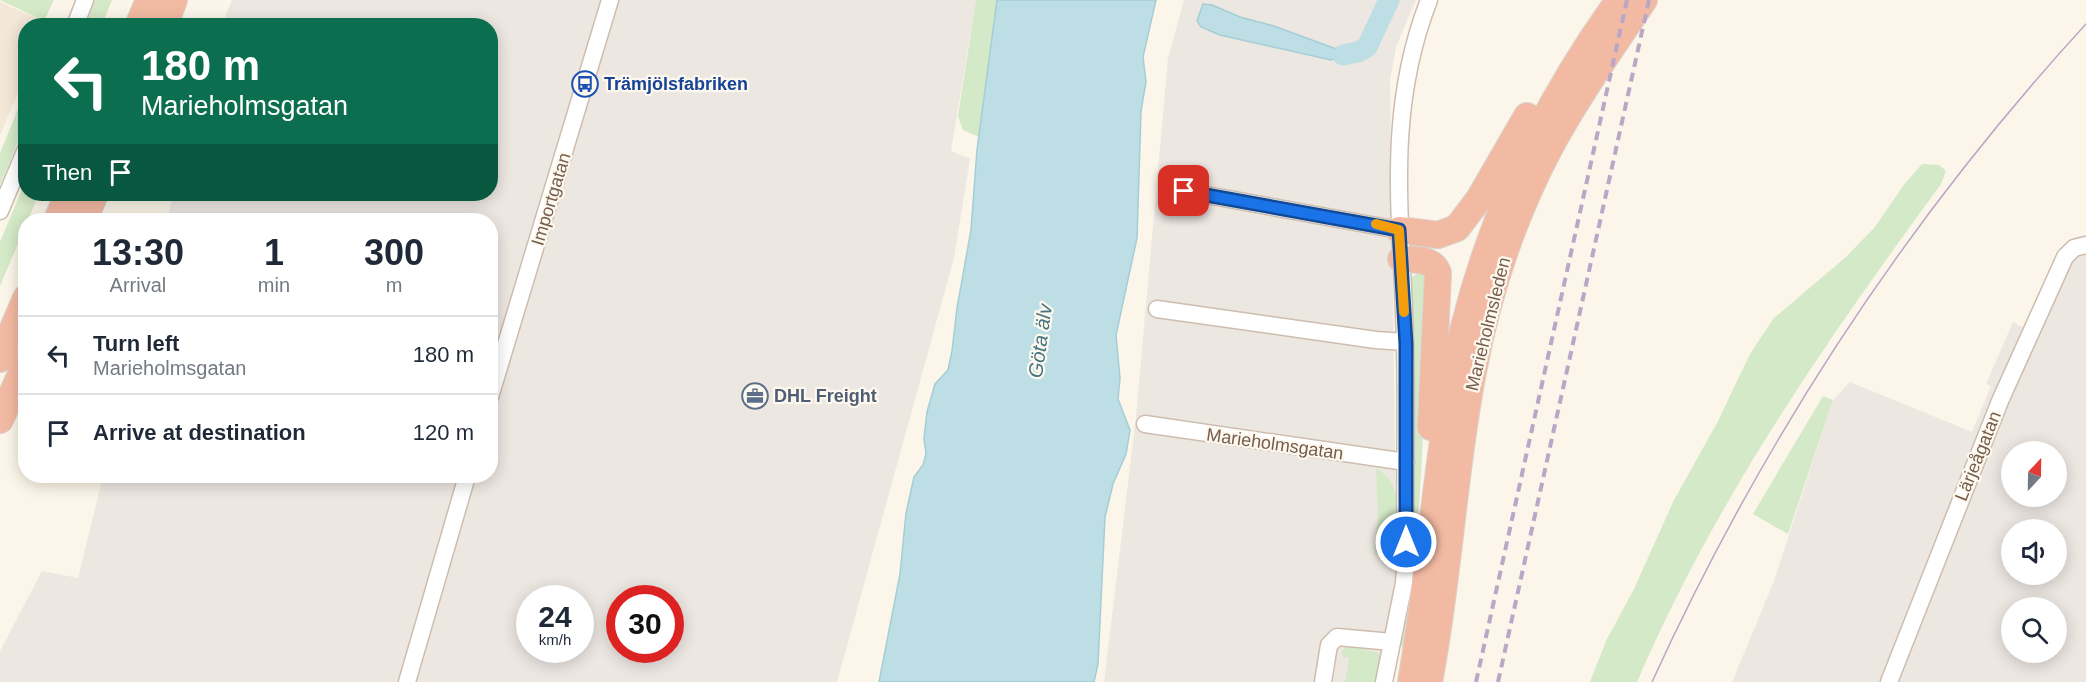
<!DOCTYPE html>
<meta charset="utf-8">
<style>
body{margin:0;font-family:Arial,sans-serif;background:#f2f2f3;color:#1f2937;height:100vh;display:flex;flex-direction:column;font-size:22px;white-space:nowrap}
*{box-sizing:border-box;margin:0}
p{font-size:20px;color:#747a83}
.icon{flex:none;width:33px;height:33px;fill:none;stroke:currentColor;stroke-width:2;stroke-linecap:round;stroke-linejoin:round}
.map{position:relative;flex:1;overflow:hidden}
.panel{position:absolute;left:18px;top:213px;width:480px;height:270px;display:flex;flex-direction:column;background:#fff;border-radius:24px;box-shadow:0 3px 15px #0003}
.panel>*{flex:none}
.top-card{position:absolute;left:18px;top:18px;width:480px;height:183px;border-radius:24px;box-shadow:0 3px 15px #0003;background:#0b6e4f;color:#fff;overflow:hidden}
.needle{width:39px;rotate:22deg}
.controls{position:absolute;left:2001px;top:441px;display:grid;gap:12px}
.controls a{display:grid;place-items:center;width:66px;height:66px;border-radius:50%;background:#fff;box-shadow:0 3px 15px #0003;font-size:30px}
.speed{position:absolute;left:516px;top:585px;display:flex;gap:12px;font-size:30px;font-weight:700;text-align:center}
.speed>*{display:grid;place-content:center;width:78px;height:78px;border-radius:50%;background:#fff;box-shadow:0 3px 15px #0003;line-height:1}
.speed small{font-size:15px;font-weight:400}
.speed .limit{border:9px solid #d22;background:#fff;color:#111}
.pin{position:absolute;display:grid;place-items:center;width:51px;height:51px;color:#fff;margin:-26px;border-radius:12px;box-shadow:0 3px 9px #0006}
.me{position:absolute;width:66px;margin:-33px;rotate:0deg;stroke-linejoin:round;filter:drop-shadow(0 0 4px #0008)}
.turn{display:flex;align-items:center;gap:21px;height:126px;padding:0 24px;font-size:27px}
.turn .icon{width:78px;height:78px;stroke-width:2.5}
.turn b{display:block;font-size:42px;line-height:51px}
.then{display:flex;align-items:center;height:57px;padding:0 24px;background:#0003;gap:12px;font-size:22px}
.eta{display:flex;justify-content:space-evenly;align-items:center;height:102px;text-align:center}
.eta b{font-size:36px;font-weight:700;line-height:42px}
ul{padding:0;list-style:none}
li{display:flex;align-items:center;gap:18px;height:78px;padding:0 24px;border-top:2px solid #e0e1e3}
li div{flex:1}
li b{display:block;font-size:22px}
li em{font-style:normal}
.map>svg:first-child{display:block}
.residential{fill:#f3e7d8}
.industrial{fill:#ede7e2;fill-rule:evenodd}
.green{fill:#d4e9c7}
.water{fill:#bedee5;stroke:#a4cdd6;stroke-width:1.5}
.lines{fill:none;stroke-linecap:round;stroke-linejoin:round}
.river{stroke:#bedee5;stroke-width:21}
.minor-casing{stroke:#cebdaf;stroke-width:19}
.highway-casing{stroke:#d9d2cd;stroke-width:28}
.minor{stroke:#fff;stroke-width:16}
.highway{stroke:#f3baa3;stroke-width:26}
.tram{stroke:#b8a7c6;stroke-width:1.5}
.rail{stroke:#b8a7c6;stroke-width:4;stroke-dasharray:9 6;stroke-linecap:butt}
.route-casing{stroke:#114b97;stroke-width:15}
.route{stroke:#1a73e8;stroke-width:10}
.slow{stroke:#f59e0b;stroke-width:10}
.labels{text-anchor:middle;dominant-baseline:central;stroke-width:4.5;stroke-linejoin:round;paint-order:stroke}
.transit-label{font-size:18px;font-weight:bold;fill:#164399;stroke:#fef9ef;text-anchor:start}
.street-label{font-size:18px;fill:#765d4d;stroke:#fef9ef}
.service-label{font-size:18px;font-weight:bold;fill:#4e5e75;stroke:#fef9ef;text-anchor:start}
.water-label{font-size:20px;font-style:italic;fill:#447581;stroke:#fef9ef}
</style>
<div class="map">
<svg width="2086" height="682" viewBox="0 0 2086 682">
<rect width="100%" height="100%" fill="#fcf5e9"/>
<path class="residential" d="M0,2L48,23L47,25L26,26L25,76L0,135Z"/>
<path class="industrial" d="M232,0H976L951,151L970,159L954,258L837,682H0V651L42,571L78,578L103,476H490V220H167L173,194H490V26L222,25ZM530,598H580V650H530ZM620,598H670V650H620Z
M1184,0H1416L1396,47L1390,81L1397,591L1377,682H1104L1136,417L1168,58Z
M2086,236V682H1732L1774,581L1833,400L1850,382L1972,432L1991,386L1986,384L2013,322L2024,328L2060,249L2076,237ZM2012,452H2056V496H2012ZM2012,530H2056V574H2012ZM2012,608H2056V652H2012Z"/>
<path class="green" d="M0,0H54L44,21Z
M95,0H112L102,25H86Z
M976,0H997L979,137L963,130L958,116Z
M25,92V125L0,185V153Z
M1922,164L1939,165L1946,171L1941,184C1826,341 1714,502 1637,682H1590L1606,641L1634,589L1674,500L1717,423L1750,354L1773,319L1846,257L1875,227L1903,186Z
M25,182L26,194H39L0,286V242Z
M1417,273H1423L1426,278C1425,401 1423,525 1403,647L1400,646L1407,600L1410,279Z
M1823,396L1833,400L1788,534L1753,514Z
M1376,468C1405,483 1398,523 1398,551L1385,555L1374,554L1378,519Z
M1347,646L1378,653L1381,659L1377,682H1345L1349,658L1343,657L1341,653Z"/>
<path class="water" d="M997,0H1156L1143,57L1146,82L1141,111L1137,238L1116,335L1120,378L1118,399L1130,430L1126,454L1113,484L1105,517L1098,664L1094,682H879L900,574L906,513L914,477L923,465L926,454L924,438L927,412L935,384L948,370L952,351L957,308L971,230L977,150Z
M1203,4L1212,5L1240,17L1274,26L1336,49L1343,55L1331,60L1220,35L1201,27L1197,21Z"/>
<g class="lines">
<path class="river" d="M1343,55L1358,52L1367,47L1389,0"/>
<g class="minor-casing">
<path id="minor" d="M75,26L85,0
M1168,188L1399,230
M0,211L26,149
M1157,309L1376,340L1405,342
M490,397L610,0
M1145,424L1406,462
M407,682L467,476
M1323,682L1329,645L1337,637L1392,642
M1384,682L1404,583L1406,555C1404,485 1407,416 1405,346C1403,223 1383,118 1429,0
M1889,682L2000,401L2065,257L2074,248L2086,245"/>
</g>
<g class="highway-casing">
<path id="highway" d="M138,26L149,0
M164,26L174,0
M57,220L68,194
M84,220L95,194
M1399,230L1438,235L1457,228L1479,199L1527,116
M1401,259C1415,260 1433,258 1438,273L1431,427
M0,359L26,298
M0,420L26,363
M1411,682C1428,585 1434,486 1451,389C1475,248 1535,116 1619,0
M1429,682C1449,579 1453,475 1473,372C1487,296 1513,218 1549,149C1577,97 1611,49 1644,0"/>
</g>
<use href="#minor" class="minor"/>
<use href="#highway" class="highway"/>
<path class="tram" d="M1652,682C1762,441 1907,219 2086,24"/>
<path class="rail" d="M1476,682L1627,0
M1498,682L1649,0"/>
</g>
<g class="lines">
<g class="route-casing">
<path id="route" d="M1184,191L1399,230L1406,344V542"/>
</g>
<use href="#route" class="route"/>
<path class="slow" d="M1376,224L1399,230L1404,312"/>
</g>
<defs>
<g id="bus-ring" transform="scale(1.35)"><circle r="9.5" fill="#fef9ef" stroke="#1a4fb4" stroke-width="1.5"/><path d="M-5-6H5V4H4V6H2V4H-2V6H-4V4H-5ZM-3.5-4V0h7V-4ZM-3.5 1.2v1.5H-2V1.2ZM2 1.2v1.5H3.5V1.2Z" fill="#1a4fb4"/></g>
<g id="office-ring" transform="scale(1.35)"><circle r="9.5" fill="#fef9ef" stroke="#5c6f8a" stroke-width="1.5"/><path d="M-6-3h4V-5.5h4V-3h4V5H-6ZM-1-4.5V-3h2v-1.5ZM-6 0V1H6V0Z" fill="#5c6f8a"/></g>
</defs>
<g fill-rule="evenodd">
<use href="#bus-ring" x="585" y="84"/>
<use href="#office-ring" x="755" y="396"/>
</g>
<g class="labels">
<g class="transit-label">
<text x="604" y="84">Trämjölsfabriken</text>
</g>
<g class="street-label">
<text transform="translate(551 199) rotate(-73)">Importgatan</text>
<text transform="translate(1488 324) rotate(-76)">Marieholmsleden</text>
<text transform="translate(1275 444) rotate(8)">Marieholmsgatan</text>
<text transform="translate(1978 456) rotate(-68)">Lärjeågatan</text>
</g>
<g class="service-label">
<text x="774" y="396">DHL Freight</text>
</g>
<g class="water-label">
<text transform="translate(1040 341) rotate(-82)">Göta älv</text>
</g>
</g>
</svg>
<div class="controls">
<a><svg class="needle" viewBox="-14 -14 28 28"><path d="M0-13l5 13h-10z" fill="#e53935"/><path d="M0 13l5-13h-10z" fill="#747a83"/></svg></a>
<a><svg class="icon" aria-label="sound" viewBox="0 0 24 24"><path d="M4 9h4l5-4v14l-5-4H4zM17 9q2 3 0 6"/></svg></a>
<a><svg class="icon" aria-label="search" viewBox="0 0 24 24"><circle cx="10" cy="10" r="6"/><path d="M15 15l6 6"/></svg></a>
</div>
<div class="speed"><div>24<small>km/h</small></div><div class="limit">30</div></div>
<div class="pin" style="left:1184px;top:191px;background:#d93025"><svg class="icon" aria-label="arrive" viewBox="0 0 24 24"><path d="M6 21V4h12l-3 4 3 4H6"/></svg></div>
<svg class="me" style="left:1406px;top:542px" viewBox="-20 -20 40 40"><circle r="17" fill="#1a73e8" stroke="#fff" stroke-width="3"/><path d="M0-11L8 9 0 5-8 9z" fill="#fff"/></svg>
<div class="top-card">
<div class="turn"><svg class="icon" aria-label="left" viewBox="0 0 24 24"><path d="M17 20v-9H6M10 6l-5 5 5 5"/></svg><div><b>180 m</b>Marieholmsgatan</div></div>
<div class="then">Then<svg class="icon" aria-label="arrive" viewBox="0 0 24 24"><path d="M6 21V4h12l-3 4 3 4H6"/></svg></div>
</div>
<section class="panel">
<div class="eta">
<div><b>13:30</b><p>Arrival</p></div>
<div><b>1</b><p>min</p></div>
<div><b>300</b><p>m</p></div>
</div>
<ul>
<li><svg class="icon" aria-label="left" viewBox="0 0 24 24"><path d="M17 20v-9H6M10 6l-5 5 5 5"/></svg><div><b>Turn left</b><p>Marieholmsgatan</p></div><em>180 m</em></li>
<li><svg class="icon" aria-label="arrive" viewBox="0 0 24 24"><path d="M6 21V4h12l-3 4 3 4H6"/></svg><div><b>Arrive at destination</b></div><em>120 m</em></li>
</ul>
</section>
</div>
